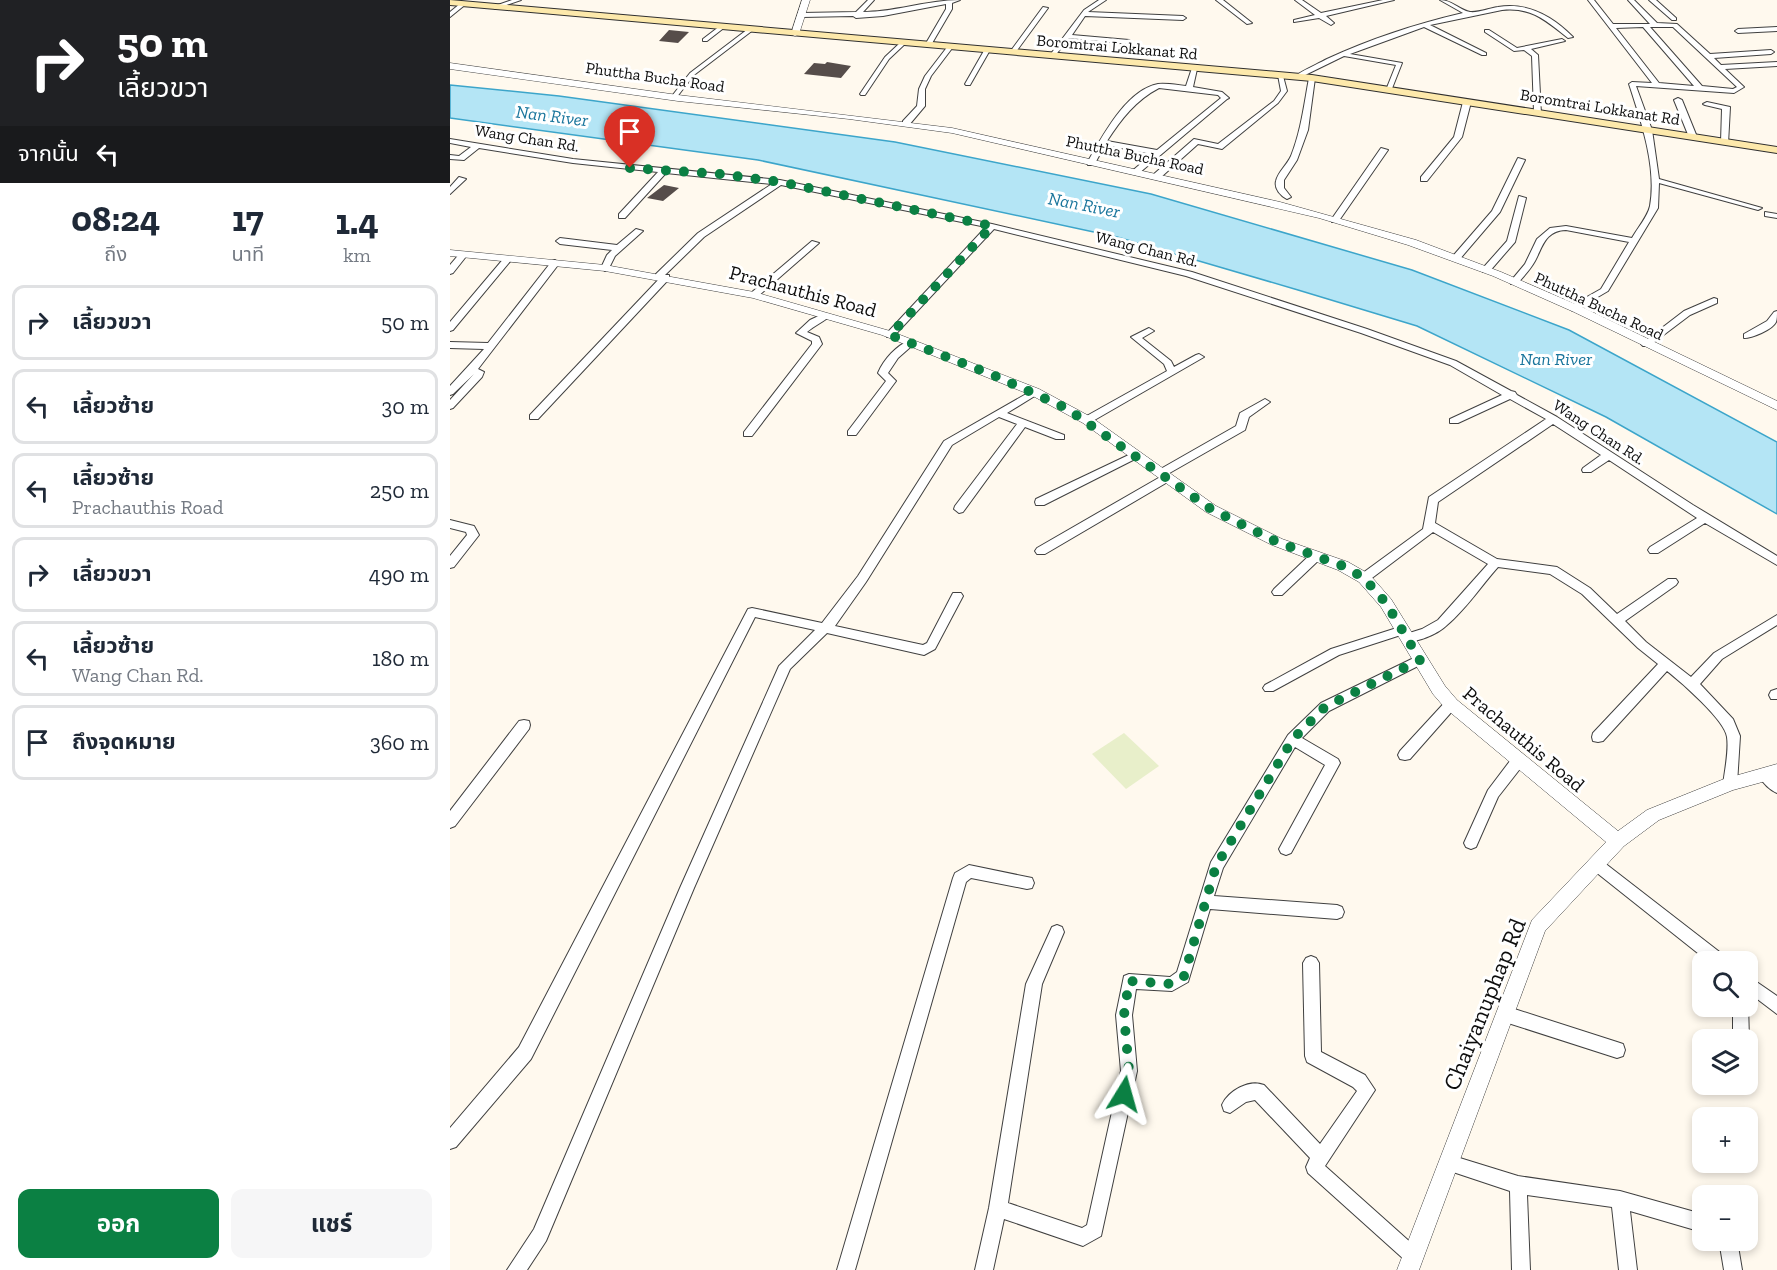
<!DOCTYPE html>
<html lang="th">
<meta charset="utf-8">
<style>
body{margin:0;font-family:"Zilla Slab","Noto Sans Thai",serif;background:#f6f6f7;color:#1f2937;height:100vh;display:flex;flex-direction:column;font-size:22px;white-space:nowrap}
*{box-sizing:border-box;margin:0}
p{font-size:20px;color:#747a83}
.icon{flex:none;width:33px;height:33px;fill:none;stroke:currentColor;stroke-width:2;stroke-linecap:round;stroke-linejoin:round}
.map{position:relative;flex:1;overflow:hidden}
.sheet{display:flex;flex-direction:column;background:#fff;width:450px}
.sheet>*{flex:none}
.banner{background:#202124;color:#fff;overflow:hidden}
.tools{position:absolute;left:1242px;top:951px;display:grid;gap:12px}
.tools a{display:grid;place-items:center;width:66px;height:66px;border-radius:12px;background:#fff;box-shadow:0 3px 9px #0003;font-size:30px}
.pin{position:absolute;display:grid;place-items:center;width:51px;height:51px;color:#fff;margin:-62px -26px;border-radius:50% 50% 50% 0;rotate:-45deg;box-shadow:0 0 6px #0007}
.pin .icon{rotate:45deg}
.me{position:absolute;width:66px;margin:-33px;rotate:8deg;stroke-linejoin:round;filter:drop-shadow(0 0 4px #0008)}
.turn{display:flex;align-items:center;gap:21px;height:126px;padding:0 18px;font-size:27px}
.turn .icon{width:78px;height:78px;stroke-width:2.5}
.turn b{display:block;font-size:42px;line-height:51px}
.then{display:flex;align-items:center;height:57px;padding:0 18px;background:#0003;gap:12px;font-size:22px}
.eta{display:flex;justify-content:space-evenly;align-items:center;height:102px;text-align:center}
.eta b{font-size:36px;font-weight:700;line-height:42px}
.action{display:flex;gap:12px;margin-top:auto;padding:12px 18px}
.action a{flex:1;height:69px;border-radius:12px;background:#0b8043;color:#fff;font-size:24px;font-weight:700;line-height:69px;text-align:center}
.action a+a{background:#f6f6f7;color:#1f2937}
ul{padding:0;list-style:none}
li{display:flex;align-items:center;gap:18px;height:75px;margin:0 12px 9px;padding:0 6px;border:3px solid #e0e1e3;border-radius:12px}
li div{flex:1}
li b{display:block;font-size:22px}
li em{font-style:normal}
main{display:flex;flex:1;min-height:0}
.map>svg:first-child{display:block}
.pitch{fill:#e8efca}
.water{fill:#b4e5f5;stroke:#3ca5ca;stroke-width:1.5}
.building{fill:#564d4a}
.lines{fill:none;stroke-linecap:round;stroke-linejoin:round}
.minor-casing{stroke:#404040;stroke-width:2}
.tertiary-casing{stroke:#404040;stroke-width:1}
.secondary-casing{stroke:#2f2f2f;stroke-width:2}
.minor{fill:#fff;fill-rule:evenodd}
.tertiary{fill:#fff;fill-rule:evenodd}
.secondary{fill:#fde9ab;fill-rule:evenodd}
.route{stroke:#0b8043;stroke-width:10;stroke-dasharray:0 18}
.labels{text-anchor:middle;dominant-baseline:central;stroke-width:6;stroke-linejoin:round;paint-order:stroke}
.far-street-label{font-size:16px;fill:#0d0d0d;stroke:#fff}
.far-water-label{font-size:18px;font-style:italic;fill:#19759c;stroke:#fff}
.street-label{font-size:20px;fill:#0d0d0d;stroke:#fff}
.near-street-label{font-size:24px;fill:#0d0d0d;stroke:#fff}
</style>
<main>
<section class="sheet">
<div class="banner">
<div class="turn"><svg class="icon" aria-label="right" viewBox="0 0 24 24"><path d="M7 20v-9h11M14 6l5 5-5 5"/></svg><div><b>50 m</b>เลี้ยวขวา</div></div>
<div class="then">จากนั้น<svg class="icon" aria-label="left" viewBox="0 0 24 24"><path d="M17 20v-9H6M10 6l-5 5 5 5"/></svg></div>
</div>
<div class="eta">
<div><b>08:24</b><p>ถึง</p></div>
<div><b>17</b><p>นาที</p></div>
<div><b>1.4</b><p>km</p></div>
</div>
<ul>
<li><svg class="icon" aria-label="right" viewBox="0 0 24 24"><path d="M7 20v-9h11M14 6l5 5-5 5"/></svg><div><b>เลี้ยวขวา</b></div><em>50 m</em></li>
<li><svg class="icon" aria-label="left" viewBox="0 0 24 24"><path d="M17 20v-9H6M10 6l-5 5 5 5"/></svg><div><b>เลี้ยวซ้าย</b></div><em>30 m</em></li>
<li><svg class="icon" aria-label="left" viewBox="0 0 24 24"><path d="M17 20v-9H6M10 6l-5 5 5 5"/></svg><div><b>เลี้ยวซ้าย</b><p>Prachauthis Road</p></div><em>250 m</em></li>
<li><svg class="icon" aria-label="right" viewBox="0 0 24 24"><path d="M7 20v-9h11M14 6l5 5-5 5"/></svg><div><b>เลี้ยวขวา</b></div><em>490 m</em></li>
<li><svg class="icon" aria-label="left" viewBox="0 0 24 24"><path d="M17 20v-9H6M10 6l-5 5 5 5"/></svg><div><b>เลี้ยวซ้าย</b><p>Wang Chan Rd.</p></div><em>180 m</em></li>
<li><svg class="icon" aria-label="arrive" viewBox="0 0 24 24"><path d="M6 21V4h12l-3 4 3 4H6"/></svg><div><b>ถึงจุดหมาย</b></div><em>360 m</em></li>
</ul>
<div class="action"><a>ออก</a><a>แชร์</a></div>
</section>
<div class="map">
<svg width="1327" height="1270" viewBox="0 0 1327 1270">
<rect width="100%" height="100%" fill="#fff9ee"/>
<path class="pitch" d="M674,733L709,766L676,789L642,754Z"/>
<path class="water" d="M0,85L109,96L445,142L701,194L962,270L1119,330L1327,442V514L1156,417L967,326L848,290L667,237L308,160L0,118Z"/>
<path class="building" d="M219,30L239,32L228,43L209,41Z
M377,62L401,66L391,78L354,74L364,63L375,64Z
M214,185L229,188L213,201L197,198Z"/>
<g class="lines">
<g class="minor-casing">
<path id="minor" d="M62,0H71L45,9L42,7Z
M418,0H424L413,12C446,12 477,0 510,0L502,3V9L481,45L478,47L475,45L496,9V4L433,16L406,18L403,16L352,17L349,15L352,13L406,12Z
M649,0H656L638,12L733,16L736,18L733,20L635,16L622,35L679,40L682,42L679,44L619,38L604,57H600V55L634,10Z
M766,0H773L802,23L797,24Z
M845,0H852L871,13L933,0H944L876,16L884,23L881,25L869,18L844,22V20L865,15Z
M990,0C1002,0 1009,10 1020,12C1028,13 1040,8 1048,7C1078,2 1102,16 1123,37L1118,38C1095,20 1082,7 1052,10L980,25L1036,53V55H1032L974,27L900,54L952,63L941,91L936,90L946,65L894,56L849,78L844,77C853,70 866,65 877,59C920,39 966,24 1013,13Z
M1138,0H1144L1163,24H1200L1178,0H1184L1207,23L1227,24L1260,54L1321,50L1324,52L1321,54L1264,58L1271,65L1327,62V66L1275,69L1294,87L1284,93L1186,86L1202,130L1209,179L1312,208L1308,210L1209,183L1208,208L1158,291L1124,311L1121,310V306L1151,289L1179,242L1116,230C1095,231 1093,246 1085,261C1080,270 1073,277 1067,284H1061L1060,282L1075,264L1087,239L1100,228L1116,226L1182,238C1187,229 1198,216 1200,206C1207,167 1191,121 1179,84L1182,82L1202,83ZM1193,27L1244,86L1209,83L1166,28ZM1200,27H1223L1287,87L1283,89L1252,86Z
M1199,0H1206L1226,18V20H1222Z
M11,3L16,4L0,17V12Z
M593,7L598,8L565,53H561L560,52Z
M270,26L275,27L257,41H253V39Z
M1327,27V31L1288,33L1285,31L1288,29Z
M298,29L303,30L244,75L226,98H222V96L240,73Z
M1035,30H1039L1067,48L1112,39L1115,41L1081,49L1088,55L1091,114L1084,112L1082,56L1074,50L1064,51L1035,32Z
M451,42L456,43L439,59L415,95H411L410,94L435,57Z
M498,46L503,47L481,76L475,89V106L459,125H453V121L467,106L469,89L475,76Z
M535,49L540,50L520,85H516L515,84Z
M742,68L747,69L743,87L772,92L779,98L777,99L688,174L681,172L702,154L655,145L644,165H638L637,163C652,137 676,90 708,84C717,83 727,85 736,86ZM709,88L768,95L771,98L707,150L657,141C671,119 686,100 709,88Z
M828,75L833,76L837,91L828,103L772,149L748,144L710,178H704V174L744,139L768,144L824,101L831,91Z
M862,76L865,78L858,130L847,160L834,180V188L841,197L837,199C831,196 824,189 826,181C828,172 837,165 841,156C851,131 854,105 859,78Z
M1228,98L1232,100L1247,137L1246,139L1239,137L1224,100Z
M1017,100L1021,102L1012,137L977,181H971V177L1004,137L1013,102Z
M1257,102L1280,107L1278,144L1271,142L1272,109L1255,105L1253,104Z
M0,139L123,159L330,180L542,224L742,272L917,329L1006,361L1061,391L1065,392L1067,395L1107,417L1243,505L1327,556V565L1255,523L1208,553H1200L1198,550L1200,547L1247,518L1159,460L1141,472H1133L1132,470L1133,468L1151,455L1103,424L988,502L985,523L1047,559L1107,567L1140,588L1167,614L1218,579H1226L1228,582L1226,585L1175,621L1196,642L1241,677L1264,653L1327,615V625L1272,659L1250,684L1283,719L1290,736L1287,784L1285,788L1280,790L1275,788L1273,784C1275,770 1279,750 1277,737C1275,720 1231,682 1217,671L1153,741L1148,742L1143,741L1142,737L1143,733L1208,664L1188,648L1132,594L1100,574L1048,567C1031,586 1016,609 997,625C988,634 965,644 953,641L951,638L953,635L972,629L988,620L1038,564L983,532L918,581H910L908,578L910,575L973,529L979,497L1096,419L1060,399L1008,423H1000V419L1052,395L1000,365L911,333L736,276L544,229L443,337H437V333L536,227L331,185L254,237L215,275H219V279L88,419H80V415L210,278H206V274L248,233L322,184L216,173L175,218H169V214L208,172L123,163L29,148L14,160L0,159V155L9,156L21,147L0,143Z
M931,148L938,150L888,222H882L881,220Z
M1068,158L1075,160L1050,212L1009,260H1003V256L1042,211Z
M9,177L16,179L0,194V187Z
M1069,196L1076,198L1065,242L1039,272H1033V268L1057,241Z
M1315,212L1327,214V218L1315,216Z
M186,229L193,231L165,256L159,268L155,271L151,268L157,255L162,250L110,244L106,241L110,238L167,245Z
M362,241L369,243L307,297H301V293Z
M11,252L18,254L3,273L0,274V265Z
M55,257L62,259L3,330L0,331V322Z
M105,260L109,263L108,265L28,369L34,372L32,377L3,408L0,409V400L24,374L3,394L0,395V386L34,349L0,348V342L38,343L102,261Z
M1264,298L1267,299V303L1240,315L1199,346H1193L1191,344L1234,311Z
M1327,311C1327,315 1327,319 1326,322C1322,330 1302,338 1294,338V334L1317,321L1324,312Z
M375,313L380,316C373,322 364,326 357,332L369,337L372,344L302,436H294V432L362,344V341L346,333L360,320Z
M699,328L704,331L692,338L721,361L724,367L746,355L749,354L754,357L641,422H633V418L717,371L714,364L681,337Z
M460,340L465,343L448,358L438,373L446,381L406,435H398V431L436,381L428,373C434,359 446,346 460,340Z
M585,389L590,392L588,394L557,413L614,435V439H606L575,427L513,512L509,513L504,509L505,506L567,424L549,417L502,445L416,582L385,626L473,645L477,643L503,593H511L513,596L485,649L474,655L377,633L340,669L244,888L96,1241L77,1270H57L84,1229L230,888L329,666L365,630L305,617L81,1059L6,1147L0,1149V1128L69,1047L298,609L302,608L372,623L408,576L494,441Z
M815,399L820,402L799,417L795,430L716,475L721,476L722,478L721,480L595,554H587L585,551L587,548L712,476L707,475L706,473L707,471L786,426L790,413Z
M685,452L690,455L689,457L594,505H586L585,502L586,499Z
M0,520L24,526L29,535L4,567L0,568V556L17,535L16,532L0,528Z
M866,552L872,556L870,559L832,595H824L822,592L824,589L862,553Z
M953,626L957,627L959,630L957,633L889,655L823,691H815L813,688L815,685L881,649Z
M970,655L974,657L976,660L974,663L879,711L852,738L888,759L890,763L841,853L836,855L831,853L829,849L875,765L845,747L773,868L764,896L887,905L892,907L894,912L892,917L887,919L760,909L738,982L722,991L686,989L682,1015L687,1071L651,1236L633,1246L554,1219L543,1270H525L539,1208L576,984L602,927L607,925L612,927L614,932L592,984L558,1203L632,1228L637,1225L671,1071L666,1015L674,976L679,974L720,977L727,972L761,862L838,735L871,703Z
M1327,689V699H1321L1319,695L1321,691Z
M1001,699L1005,700L1007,704L1005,708L960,759L955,760L950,759L948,755L950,751L997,700Z
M74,720L79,721L80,725L79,729L5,826L0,828V811L69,721Z
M1068,756L1073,757L1075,761L1073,765L1048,797L1026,847L1021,849L1016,847L1014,843L1038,790L1063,757Z
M1316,770L1327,778V793C1320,790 1313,783 1309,776L1311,772Z
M1147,859L1152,861L1276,957L1278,962H1259L1142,869L1140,865L1142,861Z
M519,865L577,877L582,878L584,883L582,888L577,889L521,878L516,882L405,1270H387L503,878L505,873Z
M861,956L866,958L869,963L871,1052L915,1075L925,1090L875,1166L969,1250L972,1256L969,1262L963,1265L957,1262L858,1173L856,1167L860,1158L805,1100L796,1102L780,1113L774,1111L772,1105C778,1091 799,1079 814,1085L870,1144L907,1091L903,1087L857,1062L855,1056L853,963L856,958Z
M1298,976L1327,996V1014L1298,992Z
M1298,1003L1299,1040L1298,1043V1040H1283V1006H1298Z
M1055,1006L1167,1042L1173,1044L1175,1050L1173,1056L1167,1058L1055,1022L1050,1019L1047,1014L1050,1009Z
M1000,1155L1068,1176L1170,1191L1252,1214V1232L1180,1211L1187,1270H1169L1162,1207L1077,1195L1080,1270H1062L1060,1191L994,1169L992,1163L994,1157Z
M1269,1240H1287L1292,1270H1274Z"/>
</g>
<g class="tertiary-casing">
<path id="tertiary" d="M352,0H360L349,34L345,36L341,34Z
M0,63L228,95L502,128L830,202L966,240L1051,272L1132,307L1327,401V410L1124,312L1043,276L958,245L869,218L502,133L399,119L228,101L0,69Z
M0,250L155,265L304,292L440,331L589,389L641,417L766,506L832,539L898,562L919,574L941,599L995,686L1007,700L1168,831L1197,810L1274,779L1327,764V778L1283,790L1209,820L1174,846L1095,931L969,1270H947L1082,920L1156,842L995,708L983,694L931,607L909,582L888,570L822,545L756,512L633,423L581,395L432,335L303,298L155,271L0,256Z"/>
</g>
<g class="secondary-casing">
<path id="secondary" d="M0,0L862,75L1327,147V153L862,81L0,5Z"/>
</g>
<use href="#minor" class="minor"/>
<use href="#tertiary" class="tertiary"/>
<use href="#secondary" class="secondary"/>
</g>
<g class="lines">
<path class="route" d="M180,168L270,174L330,182L542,226L440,335L543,375L616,408L761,509L827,542L893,566L914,578L936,603L970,660L875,707L843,739L766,866L734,976L722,984L679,981L674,1015L679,1071L674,1094"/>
</g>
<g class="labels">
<g class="far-street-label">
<text transform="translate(667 47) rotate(5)">Boromtrai Lokkanat Rd</text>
<text transform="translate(205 77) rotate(8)">Phuttha Bucha Road</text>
<text transform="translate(1150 107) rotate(9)">Boromtrai Lokkanat Rd</text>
<text transform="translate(77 138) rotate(9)">Wang Chan Rd.</text>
<text transform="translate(685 155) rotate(12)">Phuttha Bucha Road</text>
<text transform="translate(697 249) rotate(14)">Wang Chan Rd.</text>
<text transform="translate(1149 306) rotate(25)">Phuttha Bucha Road</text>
<text transform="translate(1149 432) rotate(33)">Wang Chan Rd.</text>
</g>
<g class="far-water-label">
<text transform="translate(102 116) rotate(7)">Nan River</text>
<text transform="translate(634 205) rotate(11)">Nan River</text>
<text x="1106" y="359">Nan River</text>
</g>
<g class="street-label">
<text transform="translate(353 291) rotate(15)">Prachauthis Road</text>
<text transform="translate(1074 739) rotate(40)">Prachauthis Road</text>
</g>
<g class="near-street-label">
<text transform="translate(1034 1004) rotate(-68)">Chaiyanuphap Rd</text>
</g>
</g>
</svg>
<div class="tools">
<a><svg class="icon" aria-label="search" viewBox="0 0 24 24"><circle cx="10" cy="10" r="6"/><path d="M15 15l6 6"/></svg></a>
<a><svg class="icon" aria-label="layers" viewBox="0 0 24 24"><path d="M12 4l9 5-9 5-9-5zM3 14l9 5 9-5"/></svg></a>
<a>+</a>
<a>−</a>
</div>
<div class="pin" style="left:180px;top:168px;background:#d93025"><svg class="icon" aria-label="arrive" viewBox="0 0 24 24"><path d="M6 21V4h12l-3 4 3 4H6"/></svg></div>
<svg class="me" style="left:674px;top:1094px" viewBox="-20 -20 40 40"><path d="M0-17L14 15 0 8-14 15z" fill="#0b8043" stroke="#fff" stroke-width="4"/></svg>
</div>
</main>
